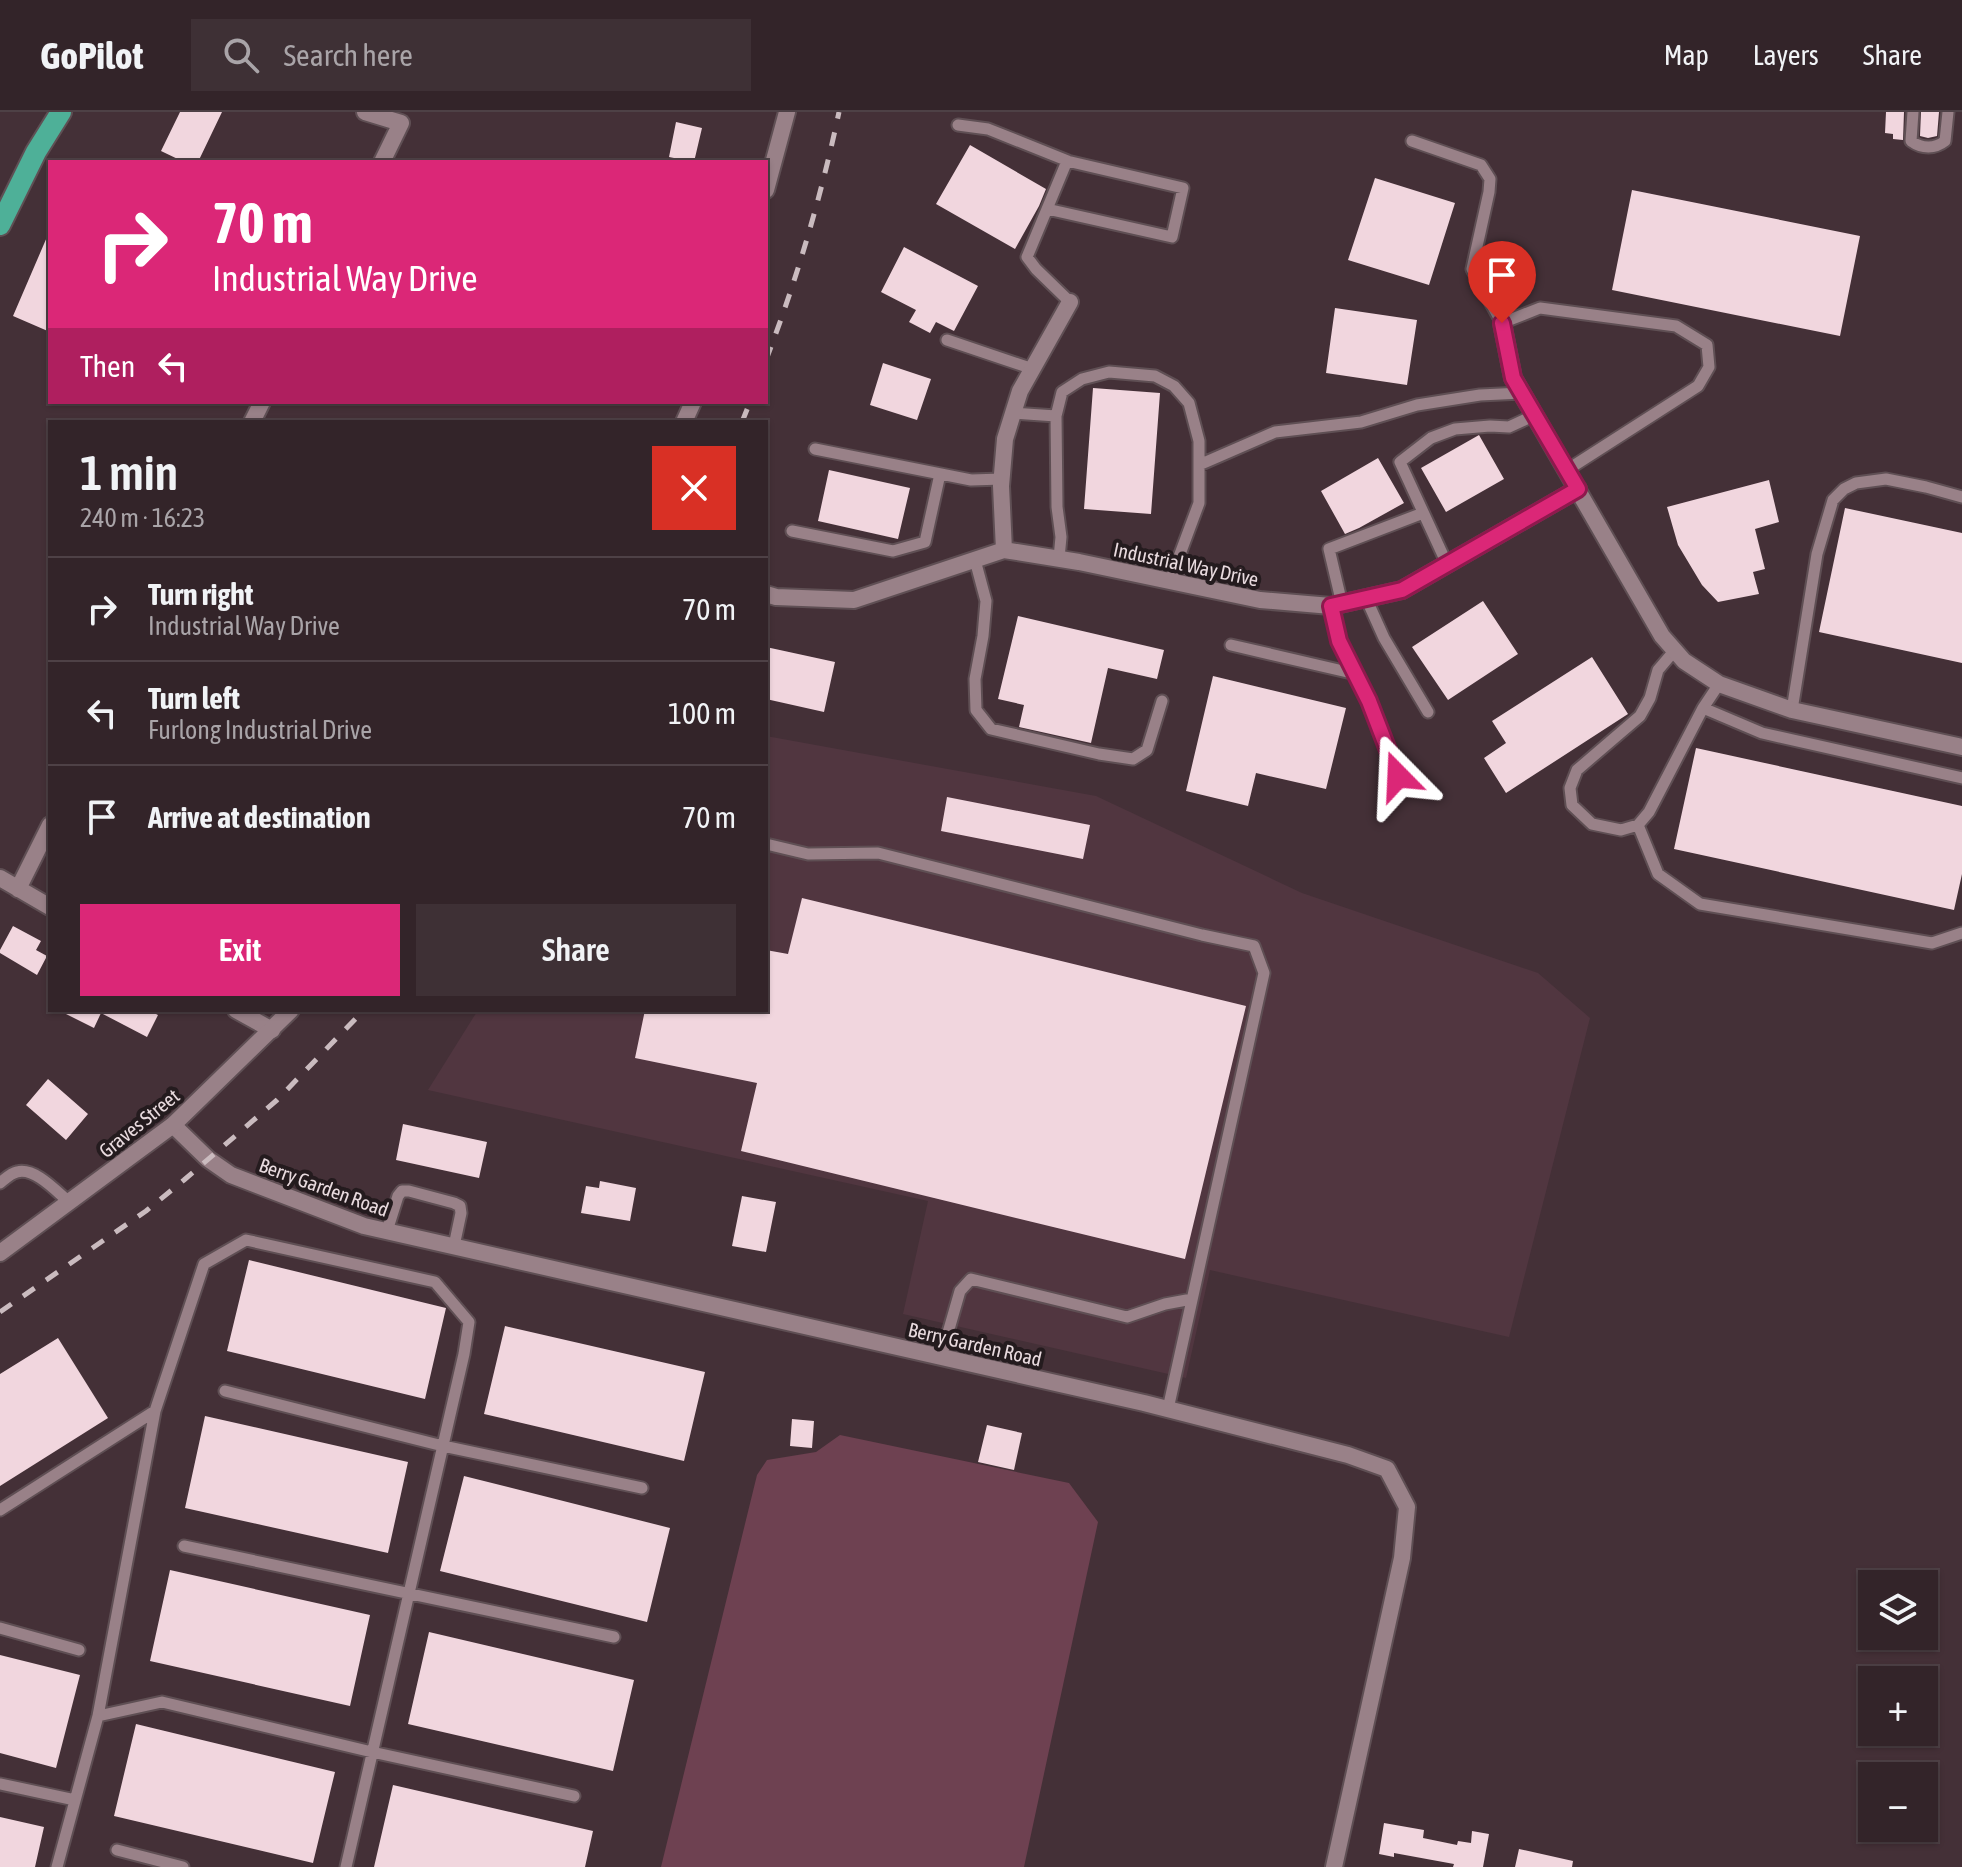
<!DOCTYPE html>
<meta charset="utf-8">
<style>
body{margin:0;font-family:"Asap Condensed",sans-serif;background:#3e3035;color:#f1f3f6;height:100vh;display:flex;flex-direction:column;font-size:30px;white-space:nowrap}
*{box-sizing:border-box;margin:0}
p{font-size:26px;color:#a9a4a8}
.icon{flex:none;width:44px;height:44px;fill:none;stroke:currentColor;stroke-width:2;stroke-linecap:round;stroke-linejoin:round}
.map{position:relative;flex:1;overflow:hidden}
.details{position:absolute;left:48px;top:308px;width:720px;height:592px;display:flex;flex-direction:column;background:#332429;border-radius:0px;box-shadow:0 2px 6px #0004,0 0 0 2px #4e4146}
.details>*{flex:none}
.guide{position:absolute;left:48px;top:48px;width:720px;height:244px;border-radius:0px;box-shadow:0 2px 6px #0004,0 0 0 2px #4e4146;background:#db2777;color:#fff;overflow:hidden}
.fabs{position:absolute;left:1858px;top:1458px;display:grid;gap:16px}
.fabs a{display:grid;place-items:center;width:80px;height:80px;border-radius:0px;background:#332429;box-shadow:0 2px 6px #0004,0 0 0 2px #4e4146;font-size:40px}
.pin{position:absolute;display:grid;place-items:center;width:68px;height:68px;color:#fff;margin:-82px -34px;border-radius:50% 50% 50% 0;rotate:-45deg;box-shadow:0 0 8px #0007}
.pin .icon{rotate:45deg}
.me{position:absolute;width:88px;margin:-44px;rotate:339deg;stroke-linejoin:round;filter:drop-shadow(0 0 6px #0008)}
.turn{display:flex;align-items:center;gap:28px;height:168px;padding:0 32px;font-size:36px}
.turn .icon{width:104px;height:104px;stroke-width:2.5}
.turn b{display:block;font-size:56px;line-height:68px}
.then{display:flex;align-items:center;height:76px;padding:0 32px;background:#0003;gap:16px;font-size:30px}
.round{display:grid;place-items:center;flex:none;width:84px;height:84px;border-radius:0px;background:#3e3035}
.head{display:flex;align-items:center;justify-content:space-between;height:136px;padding:0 32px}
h1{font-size:48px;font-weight:600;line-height:60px}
.button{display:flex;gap:16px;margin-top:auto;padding:16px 32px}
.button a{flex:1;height:92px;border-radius:0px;background:#db2777;color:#fff;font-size:32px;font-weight:600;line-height:92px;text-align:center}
.button a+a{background:#3e3035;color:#f1f3f6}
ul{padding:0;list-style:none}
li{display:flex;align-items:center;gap:24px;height:104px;padding:0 32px;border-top:2px solid #4e4146}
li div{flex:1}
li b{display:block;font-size:30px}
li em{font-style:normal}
header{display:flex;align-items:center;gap:48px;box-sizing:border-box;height:112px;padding:0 40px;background:#332429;border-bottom:2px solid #4e4146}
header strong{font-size:38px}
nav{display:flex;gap:44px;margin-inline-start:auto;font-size:28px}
.search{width:560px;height:72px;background:#3e3035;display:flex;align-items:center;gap:20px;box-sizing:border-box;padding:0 28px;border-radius:0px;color:#a9a4a8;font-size:30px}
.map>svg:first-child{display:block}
.built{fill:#513640}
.green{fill:#6e4151}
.building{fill:#f1d6de}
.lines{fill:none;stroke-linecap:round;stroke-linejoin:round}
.service-casing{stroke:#5f4f54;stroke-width:15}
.minor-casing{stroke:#5f4f54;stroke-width:20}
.tertiary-casing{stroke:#5f4f54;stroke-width:20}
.primary-casing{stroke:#5f4f54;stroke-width:24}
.service{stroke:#998188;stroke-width:11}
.minor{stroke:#998188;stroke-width:16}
.tertiary{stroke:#998188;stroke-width:16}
.primary{stroke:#4eb098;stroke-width:20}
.rail{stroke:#cabbbf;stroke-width:5;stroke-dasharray:14 14;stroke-linecap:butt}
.route-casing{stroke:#8e194d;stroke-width:20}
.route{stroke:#db2777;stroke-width:14}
.labels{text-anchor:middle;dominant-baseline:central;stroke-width:8;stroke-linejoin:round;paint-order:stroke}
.street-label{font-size:20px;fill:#e9dbdf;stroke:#241b1e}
</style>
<header>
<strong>GoPilot</strong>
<div class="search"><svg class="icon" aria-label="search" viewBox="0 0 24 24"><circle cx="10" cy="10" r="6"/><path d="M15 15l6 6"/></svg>Search here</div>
<nav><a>Map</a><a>Layers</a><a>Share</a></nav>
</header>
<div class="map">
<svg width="1962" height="1755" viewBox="0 0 1962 1755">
<rect width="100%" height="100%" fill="#443037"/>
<path class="built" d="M766,624L1096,684L1302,781L1538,861L1590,906L1509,1225L1210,1158L1186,1266L903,1202L928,1089L428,978L478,898H766Z"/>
<path class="green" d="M840,1323L1069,1371L1098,1410L1024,1755H661L757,1363L767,1348L816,1340Z"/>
<path class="building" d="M180,0H222L198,50H184L161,39Z
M1886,0H1904L1903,28L1893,27V22L1885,21Z
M1921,0H1939L1937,24L1928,26L1920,24Z
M676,10L702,16L694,50L669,45Z
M970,33L1046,77L1039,94L1015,137L936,92Z
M1375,66L1455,91L1429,173L1348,148Z
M1632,78L1860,124L1840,224L1612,178Z
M50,118V220L13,204Z
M904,135L978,174L954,219L936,210L930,221L909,210L916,198L881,180Z
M1335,196L1417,208L1407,273L1326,261Z
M883,251L931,267L917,308L870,293Z
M1093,276L1160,281L1151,402L1084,397Z
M1479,323L1504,367L1446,400L1421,356Z
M1378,346L1404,391L1359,416L1345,422L1321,379Z
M829,358L910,376L898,427L818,409Z
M1769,368L1779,410L1755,417L1765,457L1753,460L1759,482L1718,490L1702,473L1678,433L1667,395Z
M1845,396L1962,421V551L1819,520Z
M1483,489L1518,542L1448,588L1412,535Z
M1018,504L1164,538L1157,567L1108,556L1091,631L1019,615L1024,593L998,587Z
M766,535L835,550L824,600L766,587Z
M1592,545L1628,602L1506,681L1484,646L1506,631L1492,609Z
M1213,564L1346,596L1326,677L1256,661L1248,694L1186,679Z
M1696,636L1962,694V762L1954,798L1674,737Z
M947,685L1090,713L1083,747L941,719Z
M802,786L1246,894L1185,1147L741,1039L757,971L635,946L645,898H766V838L788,842Z
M13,814L41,829L36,838L47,844L37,863L0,841V838Z
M58,898H148L158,903L147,925L101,901L94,916Z
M48,967L88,1002L66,1028L26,993Z
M403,1012L487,1030L479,1066L396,1048Z
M600,1069L636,1076L630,1109L581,1101L586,1074L599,1076Z
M742,1084L776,1090L766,1140L732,1134Z
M249,1148L446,1196L425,1287L227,1239Z
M505,1214L705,1260L684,1349L484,1302Z
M58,1226L108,1306L0,1374V1262Z
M205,1304L408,1350L388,1441L185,1396Z
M792,1307L814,1309L812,1336L790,1334Z
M987,1313L1022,1321L1014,1358L978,1350Z
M464,1364L670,1416L647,1510L440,1459Z
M170,1458L370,1503L350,1594L150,1549Z
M429,1520L634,1568L613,1659L408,1612Z
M0,1543L80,1563L56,1656L0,1641Z
M136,1612L335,1660L313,1751L114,1704Z
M393,1673L593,1719L585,1755H374Z
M0,1705L44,1715L35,1755H0Z
M1384,1711L1424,1718L1423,1726L1457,1733L1458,1729L1471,1731L1472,1719L1489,1722L1483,1755H1453L1454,1752L1394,1741V1745L1379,1742Z
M1519,1737L1573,1749L1572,1755H1515Z"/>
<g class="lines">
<g class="service-casing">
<path id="service" d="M1913,0L1911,29C1922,37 1935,37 1945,29L1948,0
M958,13L988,17L1068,49
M1412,29L1481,53L1490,67L1489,80L1472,157L1502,211L1540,196L1676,214L1707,233L1709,255L1698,274L1567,358
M1047,97L1172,125L1183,76L1067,49L1027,145L1036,157L1070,190
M947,228L1033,257
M1013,301L1056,304L1057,395L1061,425L1059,446
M1056,304L1062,280L1082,267L1109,260L1155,264L1174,274L1189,291L1199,329V391L1170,469
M815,337L971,368L1002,367
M1199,353L1275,320L1361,310L1417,293L1480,283L1522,281
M792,419L893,439L925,430L940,362
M975,448L986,489L983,524L975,567L976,598L991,617L1099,642L1133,647L1147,638L1162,589
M1447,452L1400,350L1431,326L1455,317L1490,314L1509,315L1535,303
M1366,486L1384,526L1428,600
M1342,492L1329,437L1423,401
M1331,494L1339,529L1369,589L1398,664
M1231,533L1356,562
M1675,538L1658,558L1650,586L1640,604L1577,658L1570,676L1572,693L1592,712L1621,718L1638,713L1649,700L1703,596
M1719,572L1703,596L1762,621L1962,666
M1792,598L1817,442L1833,388L1844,377L1856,371L1886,367L1926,375L1962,385
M1638,713L1658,762L1700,792L1932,831L1962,821
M766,732L808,742L878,741L1202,823L1254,834L1264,861L1168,1297
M0,1071C5,1067 11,1061 17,1060C35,1055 57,1080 69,1090
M387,1119L398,1084L402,1079H409L454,1091L460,1094L461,1101L454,1134
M941,1245L960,1179L971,1167L1127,1205L1165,1192L1192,1187
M225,1279L443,1334L642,1376
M0,1398L155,1299
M184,1434L614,1525
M0,1516L79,1538
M98,1604L162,1590L372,1640L574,1684
M0,1672L75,1688
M117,1738L183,1755
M57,1755L98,1604L155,1299L204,1152L246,1128L435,1170L469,1210L464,1242L346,1755"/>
</g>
<g class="minor-casing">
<path id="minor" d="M365,0L401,11L382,50
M1502,211L1513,266L1662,524L1684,549L1719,572L1792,598L1962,635
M252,310L262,290
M1004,438L1001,374L1005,327L1020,279L1070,190
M766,482L776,485L854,488L1004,438L1079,450L1260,488L1331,494L1402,478L1578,377
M0,766L50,795
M18,777L50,713
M236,898L272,918
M173,1013L208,1047L231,1063L364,1114L1144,1291L1348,1343L1387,1357L1407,1395L1402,1446L1334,1755"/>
</g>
<g class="tertiary-casing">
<path id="tertiary" d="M766,78L787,0
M684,310L693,290
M0,1141L173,1013L291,898"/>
</g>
<g class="primary-casing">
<path id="primary" d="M0,113L36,40L61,0"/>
</g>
<use href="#service" class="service"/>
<use href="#minor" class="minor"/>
<use href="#tertiary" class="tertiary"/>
<use href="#primary" class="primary"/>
<path class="rail" d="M766,248C797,167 821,85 839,0
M742,310L750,290
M0,1200L146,1099L184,1068L277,988L364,898"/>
</g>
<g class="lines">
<g class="route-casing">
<path id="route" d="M1398,664L1369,589L1339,529L1331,494L1402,478L1578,377L1513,266L1502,211"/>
</g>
<use href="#route" class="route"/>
</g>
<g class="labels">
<g class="street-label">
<text transform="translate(1186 452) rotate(12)">Industrial Way Drive</text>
<text transform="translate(139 1011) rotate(-39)">Graves Street</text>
<text transform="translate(324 1075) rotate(20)">Berry Garden Road</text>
<text transform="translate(975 1232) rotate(13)">Berry Garden Road</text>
</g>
</g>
</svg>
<div class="fabs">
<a><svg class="icon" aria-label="layers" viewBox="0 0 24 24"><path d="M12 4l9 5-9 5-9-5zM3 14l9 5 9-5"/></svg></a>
<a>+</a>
<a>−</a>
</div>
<div class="pin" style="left:1502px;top:211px;background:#d93025"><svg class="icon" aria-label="arrive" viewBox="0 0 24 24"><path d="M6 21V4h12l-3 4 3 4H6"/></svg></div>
<svg class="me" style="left:1398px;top:664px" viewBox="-20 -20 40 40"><path d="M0-17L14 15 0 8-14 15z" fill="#db2777" stroke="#fff" stroke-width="4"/></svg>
<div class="guide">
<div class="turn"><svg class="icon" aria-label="right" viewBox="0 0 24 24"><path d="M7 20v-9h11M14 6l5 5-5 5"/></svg><div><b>70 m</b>Industrial Way Drive</div></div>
<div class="then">Then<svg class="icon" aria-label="left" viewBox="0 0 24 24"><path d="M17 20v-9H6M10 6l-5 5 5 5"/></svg></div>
</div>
<section class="details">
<div class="head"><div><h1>1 min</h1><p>240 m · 16:23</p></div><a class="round" style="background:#d93025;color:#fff"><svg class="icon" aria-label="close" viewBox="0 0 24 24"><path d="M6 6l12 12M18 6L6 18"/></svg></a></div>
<ul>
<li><svg class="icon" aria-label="right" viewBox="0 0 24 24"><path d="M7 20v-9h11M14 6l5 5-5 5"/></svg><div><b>Turn right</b><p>Industrial Way Drive</p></div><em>70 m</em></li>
<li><svg class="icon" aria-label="left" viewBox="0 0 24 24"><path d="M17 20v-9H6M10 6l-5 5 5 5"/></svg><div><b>Turn left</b><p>Furlong Industrial Drive</p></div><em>100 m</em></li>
<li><svg class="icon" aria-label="arrive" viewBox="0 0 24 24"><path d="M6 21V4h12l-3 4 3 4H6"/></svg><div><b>Arrive at destination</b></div><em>70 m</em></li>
</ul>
<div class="button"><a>Exit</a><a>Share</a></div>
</section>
</div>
